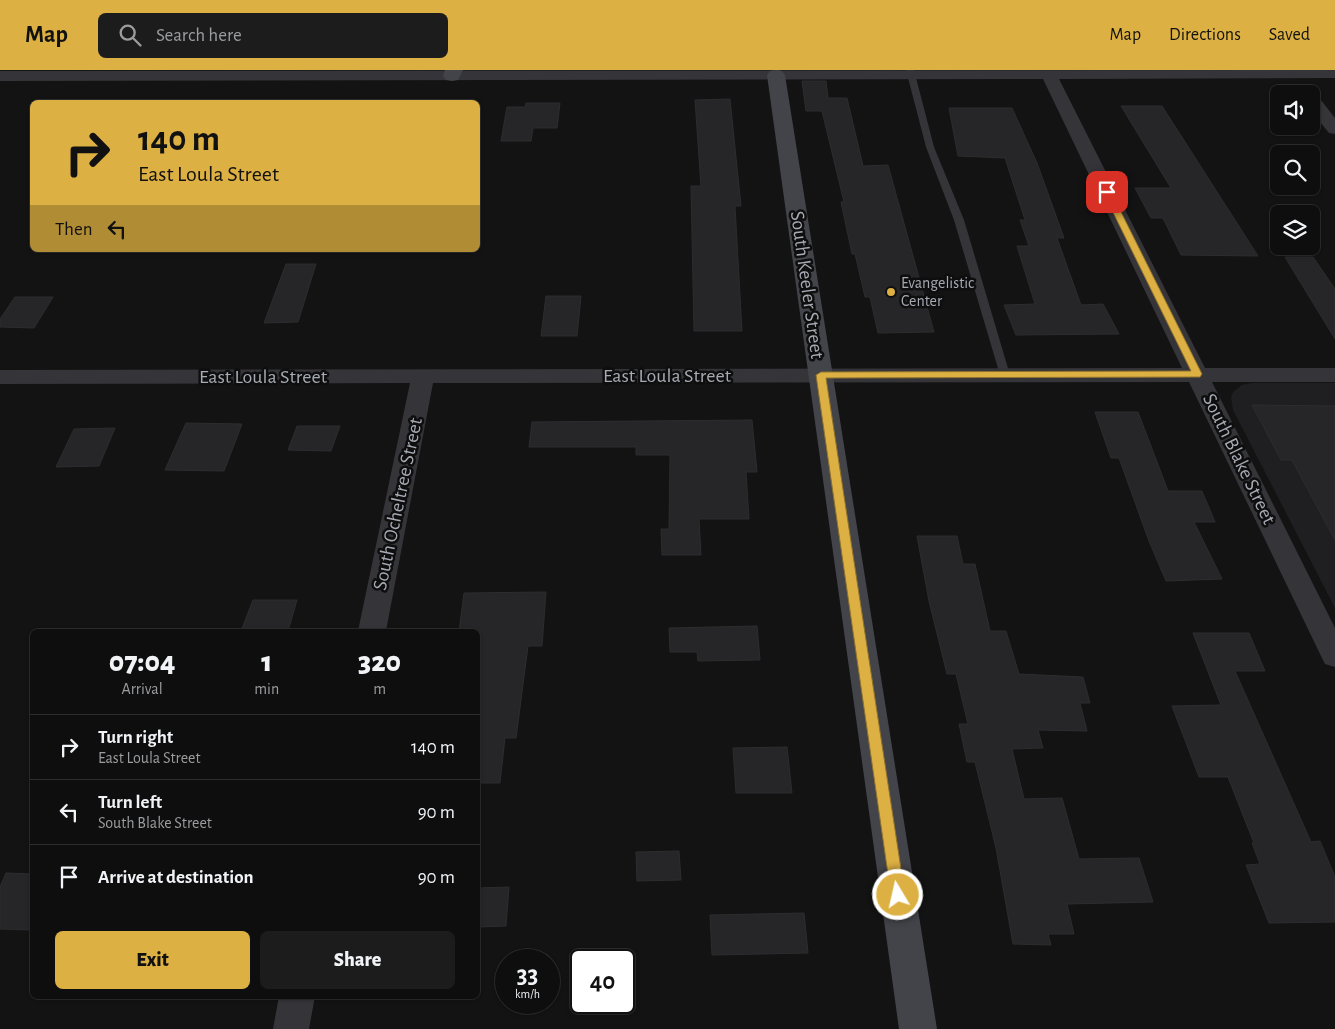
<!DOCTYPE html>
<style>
body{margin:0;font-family:"Alegreya Sans",sans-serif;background:#1c1c1d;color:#f1f3f6;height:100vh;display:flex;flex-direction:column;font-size:19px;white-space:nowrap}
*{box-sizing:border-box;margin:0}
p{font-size:16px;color:#9b9c9e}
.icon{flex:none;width:28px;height:28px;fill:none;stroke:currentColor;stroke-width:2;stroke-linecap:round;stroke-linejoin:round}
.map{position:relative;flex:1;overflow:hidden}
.details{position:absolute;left:30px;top:559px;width:450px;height:370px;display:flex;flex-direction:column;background:#0e0e0f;border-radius:8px;box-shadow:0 1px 4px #0004,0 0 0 1px #2e2e2f}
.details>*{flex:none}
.hud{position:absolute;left:30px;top:30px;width:450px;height:152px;border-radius:8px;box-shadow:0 1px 4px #0004,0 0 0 1px #2e2e2f;background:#ddb043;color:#111;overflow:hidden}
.buttons{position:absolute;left:1270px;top:15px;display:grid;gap:10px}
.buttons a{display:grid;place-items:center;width:50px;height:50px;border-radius:8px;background:#0e0e0f;box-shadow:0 1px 4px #0004,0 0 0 1px #2e2e2f;font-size:25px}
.speed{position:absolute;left:495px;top:879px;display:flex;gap:10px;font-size:25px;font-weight:700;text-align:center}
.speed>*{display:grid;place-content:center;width:65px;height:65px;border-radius:50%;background:#0e0e0f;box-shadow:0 1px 4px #0004,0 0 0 1px #2e2e2f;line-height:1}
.speed small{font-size:12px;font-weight:400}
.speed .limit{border:2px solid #111;border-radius:8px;background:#fff;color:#111}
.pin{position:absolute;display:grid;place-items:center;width:42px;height:42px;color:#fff;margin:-21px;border-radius:10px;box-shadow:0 2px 8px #0006}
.me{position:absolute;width:55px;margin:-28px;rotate:351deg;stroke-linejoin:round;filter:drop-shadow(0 0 4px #0008)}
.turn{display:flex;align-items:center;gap:18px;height:105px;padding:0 25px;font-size:22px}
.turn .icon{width:65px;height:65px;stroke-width:2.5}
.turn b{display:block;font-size:35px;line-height:42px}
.then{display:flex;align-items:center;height:48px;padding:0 25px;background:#0003;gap:10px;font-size:19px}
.eta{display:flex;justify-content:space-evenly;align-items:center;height:85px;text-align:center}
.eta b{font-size:30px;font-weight:800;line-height:35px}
.cta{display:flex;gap:10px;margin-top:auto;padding:10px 25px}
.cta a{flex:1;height:58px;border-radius:8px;background:#ddb043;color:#111;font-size:20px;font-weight:800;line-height:58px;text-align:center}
.cta a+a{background:#1c1c1d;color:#f1f3f6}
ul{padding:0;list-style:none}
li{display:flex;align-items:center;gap:15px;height:65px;padding:0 25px;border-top:1px solid #2e2e2f}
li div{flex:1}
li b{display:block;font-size:19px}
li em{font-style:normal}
header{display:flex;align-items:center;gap:30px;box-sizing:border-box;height:70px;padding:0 25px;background:#ddb043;color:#111}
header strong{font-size:24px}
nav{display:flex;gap:28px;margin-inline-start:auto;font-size:18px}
.search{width:350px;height:45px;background:#1c1c1d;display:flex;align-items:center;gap:12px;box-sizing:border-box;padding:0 18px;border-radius:8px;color:#9b9c9e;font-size:19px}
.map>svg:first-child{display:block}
.built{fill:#1f1f21}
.building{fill:#262628;stroke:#2d2d30}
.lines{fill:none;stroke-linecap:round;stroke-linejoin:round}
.lane{fill:#353539;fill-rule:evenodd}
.street{fill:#353539;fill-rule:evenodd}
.secondary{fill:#434449;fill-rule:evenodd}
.route{fill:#ddb043;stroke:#90722c}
.poi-dot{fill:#ddb043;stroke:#0e0e0f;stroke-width:2}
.labels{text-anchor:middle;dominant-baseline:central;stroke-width:5;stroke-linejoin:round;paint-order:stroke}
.far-poi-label{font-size:16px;fill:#a6aab3;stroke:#0e0e0f;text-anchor:start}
.street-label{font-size:20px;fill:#a6aab3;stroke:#0e0e0f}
</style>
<header>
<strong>Map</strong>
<div class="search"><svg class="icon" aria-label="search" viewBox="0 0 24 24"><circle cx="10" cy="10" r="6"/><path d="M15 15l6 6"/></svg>Search here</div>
<nav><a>Map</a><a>Directions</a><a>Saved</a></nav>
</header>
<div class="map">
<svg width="1335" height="959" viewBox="0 0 1335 959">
<rect width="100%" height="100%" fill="#131314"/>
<path class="built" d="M1253,313H1335V538L1233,340L1231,327L1233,322L1242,315Z"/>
<path class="building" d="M802,11H826L828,28H847L863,96L888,95L934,262L878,263L870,227H865L855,184H852L841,132H844L822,41H806Z
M730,29L741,136H735L742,261H694L691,116H701L695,30Z
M526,33H560L557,58H533L531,71H501L507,37H525Z
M1121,36H1162L1258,186L1181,185L1163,148H1151L1135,118H1171Z
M949,38H1012L1037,93L1064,168H1057L1081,235L1103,234L1119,264L1016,265L1004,235L1035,234L1017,176H1029L1020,150H1025L1005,88L958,86Z
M1285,187H1313L1335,219V269Z
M286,194H316L298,252L264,253Z
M546,226H581L577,266H541Z
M15,227H53L34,258L0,257V249Z
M1252,335L1335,336V470L1292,390H1281Z
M1095,342H1138L1168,421H1202L1215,452H1194L1222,509L1166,511L1149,471L1119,388H1111Z
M752,350L757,402H746L749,449H699L701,485H662L661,459H669L670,385H636V377H529L532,352Z
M186,353L242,354L224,401L165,400Z
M297,356H340L331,381L288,380Z
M115,358L99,396L56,397L74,359Z
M917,466H957L963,494H975L990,561H1006L1019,604L1083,607L1090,633H1080L1087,661L1038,660L1043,678L1012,679L1024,729L1062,728L1079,789L1139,788L1153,832L1067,834L1074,864H1048L1051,875L1013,874L996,778L975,692H967L959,654H968L956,604H947L929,531Z
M546,522L542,576H528L516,668H505L500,713H478V561H459L464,523Z
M253,530H297L288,561H241Z
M757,556L760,590L698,591L697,582H670L669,558Z
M1193,563H1249L1265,601H1235L1311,772L1320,771L1335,807V852L1269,853L1246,795L1260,794L1252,773H1254L1228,707H1199L1172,636L1221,635Z
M787,677L792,723H736L733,678Z
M679,781L681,810L637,811L636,782Z
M6,803L32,804V860L0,859V817Z
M509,817L506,856L478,857V818Z
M804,843L808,883L712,885L710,845Z"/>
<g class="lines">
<path class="lane" d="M906,0H914L934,77L964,150L1010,305L1009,307L1005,308L1000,305L954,150L926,77Z"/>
<path class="street" d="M1335,0V8L1059,9L1205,298H1335V312H1212L1335,558V597L1325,594L1321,586L1189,312L433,313L386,561H358L410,313L0,314V300L1182,298L1043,9L0,11V1Z
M1311,24L1317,25L1335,48V64L1329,63L1311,41Z
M279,926H315L309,959H273Z"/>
<path class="secondary" d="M445,0H463L458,10L452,11L446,10L443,6Z
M777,0L782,1L785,5L937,959H899L767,5L770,1Z"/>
</g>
<path class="route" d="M1104,120L1111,122L1202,304L1200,307L826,308L905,825L903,829L898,831L893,829L891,825L816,305L821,302L1191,301L1103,122Z"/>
<circle class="poi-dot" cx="891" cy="222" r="5"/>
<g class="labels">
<g class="far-poi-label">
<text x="901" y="213">Evangelistic<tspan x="901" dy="18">Center</tspan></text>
</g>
<g class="street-label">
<text transform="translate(807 215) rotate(82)">South Keeler Street</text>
<text x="667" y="306">East Loula Street</text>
<text x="263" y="307">East Loula Street</text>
<text transform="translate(1239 389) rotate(64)">South Blake Street</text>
<text transform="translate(398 434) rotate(-78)">South Ocheltree Street</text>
</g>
</g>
</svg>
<div class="buttons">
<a><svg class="icon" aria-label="sound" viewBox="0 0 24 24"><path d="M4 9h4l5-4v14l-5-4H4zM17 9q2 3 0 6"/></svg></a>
<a><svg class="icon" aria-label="search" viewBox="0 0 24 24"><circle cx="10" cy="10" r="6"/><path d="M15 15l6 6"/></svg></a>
<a><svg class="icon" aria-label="layers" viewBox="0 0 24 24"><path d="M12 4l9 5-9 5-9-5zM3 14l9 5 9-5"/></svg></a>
</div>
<div class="speed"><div>33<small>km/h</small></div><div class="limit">40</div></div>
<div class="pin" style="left:1107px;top:122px;background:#d93025"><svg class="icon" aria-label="arrive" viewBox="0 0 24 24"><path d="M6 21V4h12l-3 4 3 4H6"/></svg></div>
<svg class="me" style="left:898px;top:825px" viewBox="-20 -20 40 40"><circle r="17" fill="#ddb043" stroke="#fff" stroke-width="3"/><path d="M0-11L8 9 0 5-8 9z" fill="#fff"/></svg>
<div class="hud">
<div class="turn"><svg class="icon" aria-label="right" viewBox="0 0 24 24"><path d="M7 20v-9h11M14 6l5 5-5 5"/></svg><div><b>140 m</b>East Loula Street</div></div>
<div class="then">Then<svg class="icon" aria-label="left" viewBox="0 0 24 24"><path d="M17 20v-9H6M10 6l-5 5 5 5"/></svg></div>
</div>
<section class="details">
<div class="eta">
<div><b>07:04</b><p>Arrival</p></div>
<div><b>1</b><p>min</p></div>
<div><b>320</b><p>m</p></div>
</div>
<ul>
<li><svg class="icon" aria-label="right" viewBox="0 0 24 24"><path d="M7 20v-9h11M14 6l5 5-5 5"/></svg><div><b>Turn right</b><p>East Loula Street</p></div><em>140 m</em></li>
<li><svg class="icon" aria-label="left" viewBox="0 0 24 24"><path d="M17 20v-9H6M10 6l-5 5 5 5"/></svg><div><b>Turn left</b><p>South Blake Street</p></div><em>90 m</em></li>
<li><svg class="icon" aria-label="arrive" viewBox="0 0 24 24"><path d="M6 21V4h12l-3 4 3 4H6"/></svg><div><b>Arrive at destination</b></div><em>90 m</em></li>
</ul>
<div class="cta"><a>Exit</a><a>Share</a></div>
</section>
</div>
